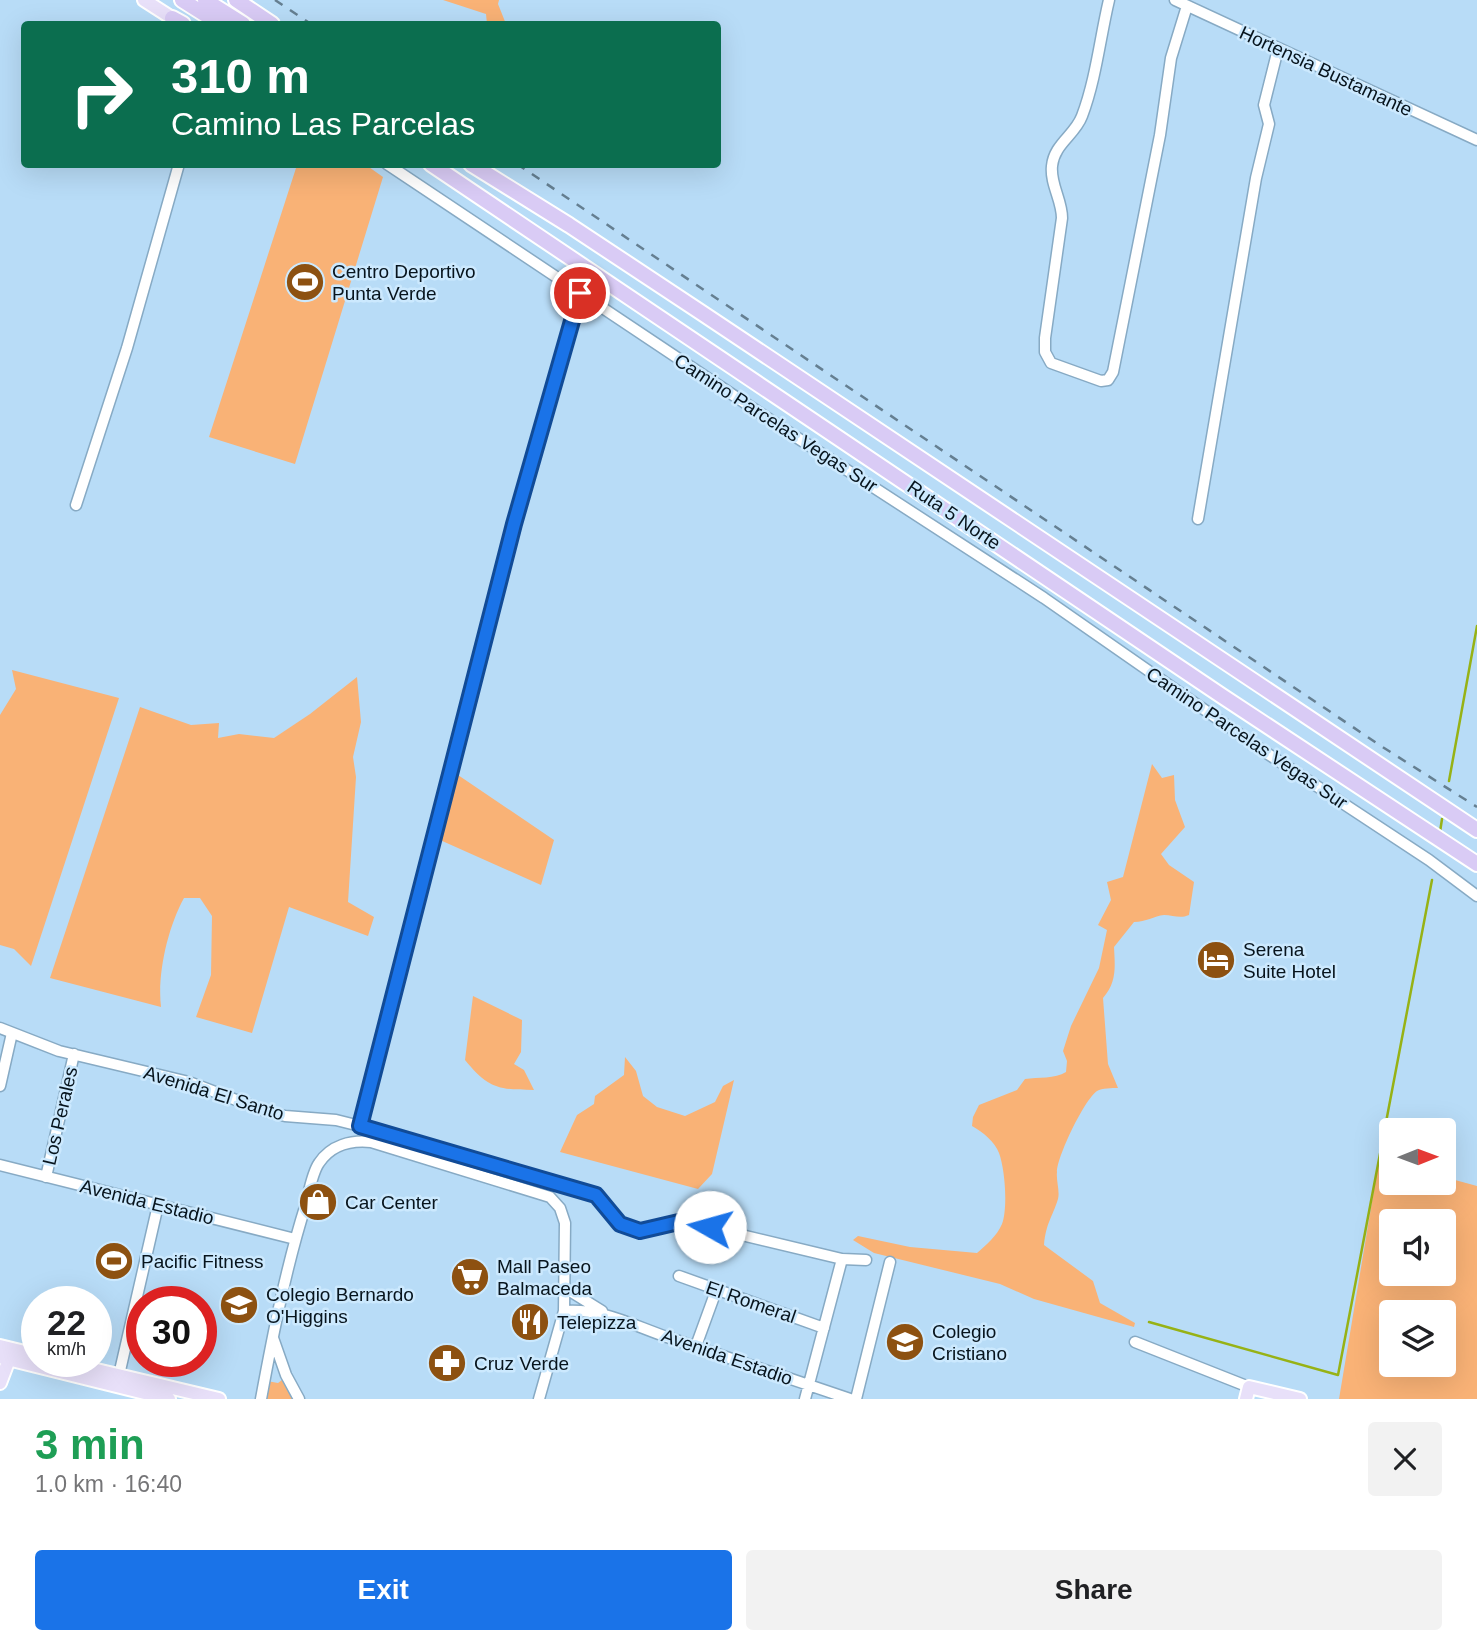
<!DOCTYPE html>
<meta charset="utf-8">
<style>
body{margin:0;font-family:Arial,sans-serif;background:#f2f2f2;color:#202124;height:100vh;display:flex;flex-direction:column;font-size:26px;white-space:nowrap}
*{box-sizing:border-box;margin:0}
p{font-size:23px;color:#757577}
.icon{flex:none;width:38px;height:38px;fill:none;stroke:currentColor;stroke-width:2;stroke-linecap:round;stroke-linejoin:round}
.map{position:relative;height:1399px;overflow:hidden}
.panel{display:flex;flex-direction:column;background:#fff;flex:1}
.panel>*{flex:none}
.top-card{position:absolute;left:21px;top:21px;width:700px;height:147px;border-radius:7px;box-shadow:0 7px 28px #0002;background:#0b6e4f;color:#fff;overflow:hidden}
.needle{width:46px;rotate:89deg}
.tools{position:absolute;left:1379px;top:1118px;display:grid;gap:14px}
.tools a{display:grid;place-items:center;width:77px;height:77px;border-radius:7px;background:#fff;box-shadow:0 7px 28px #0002;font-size:35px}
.speed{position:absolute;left:21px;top:1286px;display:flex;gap:14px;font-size:35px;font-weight:700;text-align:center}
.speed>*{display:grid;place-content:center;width:91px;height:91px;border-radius:50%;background:#fff;box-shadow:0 7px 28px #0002;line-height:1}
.speed small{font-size:18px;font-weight:400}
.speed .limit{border:10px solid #d22;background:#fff;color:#111}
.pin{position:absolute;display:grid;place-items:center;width:60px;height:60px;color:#fff;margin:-30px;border:4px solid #fff;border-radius:50%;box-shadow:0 2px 7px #0007}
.me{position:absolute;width:77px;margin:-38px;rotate:277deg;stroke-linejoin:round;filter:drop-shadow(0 0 5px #0008)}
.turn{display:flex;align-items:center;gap:24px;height:147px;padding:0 35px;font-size:32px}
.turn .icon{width:91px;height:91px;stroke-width:2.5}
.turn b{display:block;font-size:49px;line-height:60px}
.round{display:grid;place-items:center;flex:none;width:74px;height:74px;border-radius:7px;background:#f2f2f2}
.headline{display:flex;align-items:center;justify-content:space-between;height:119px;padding:0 35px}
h1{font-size:42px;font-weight:700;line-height:52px;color:#1e9e55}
.cta{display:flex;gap:14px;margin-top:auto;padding:14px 35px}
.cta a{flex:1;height:80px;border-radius:7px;background:#1a73e8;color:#fff;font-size:28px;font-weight:700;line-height:80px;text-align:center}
.cta a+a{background:#f2f2f2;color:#202124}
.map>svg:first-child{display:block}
.green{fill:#f9b276;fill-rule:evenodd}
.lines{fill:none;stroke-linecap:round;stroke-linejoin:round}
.stream{stroke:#97b215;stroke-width:2.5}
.minor-casing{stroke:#87aac4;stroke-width:13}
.major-casing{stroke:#fff;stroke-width:16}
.highway-casing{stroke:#fff;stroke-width:18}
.minor{stroke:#fff;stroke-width:10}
.major{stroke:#e8e0f9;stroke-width:12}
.highway{stroke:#d9cbf5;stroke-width:14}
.rail{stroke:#657f91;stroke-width:2.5;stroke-dasharray:9 9;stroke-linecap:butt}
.route-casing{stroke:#114b97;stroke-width:18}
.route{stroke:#1a73e8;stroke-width:12}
.labels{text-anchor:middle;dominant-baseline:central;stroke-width:5;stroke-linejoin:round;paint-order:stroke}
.street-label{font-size:19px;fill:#07141d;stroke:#cce9fe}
.poi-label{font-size:19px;fill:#07141d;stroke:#cce9fe;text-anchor:start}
</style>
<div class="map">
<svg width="1477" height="1399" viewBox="0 0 1477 1399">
<rect width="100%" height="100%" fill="#b8dcf7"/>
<path class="green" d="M443,0H499L498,4L506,24H487L486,14Z
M297,165H366L383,177L295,464L209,437Z
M12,670L119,698L31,966L14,949L0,945V715L16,689Z
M357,677L361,722L353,757L356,777L348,902L374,917L368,936L289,907L252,1033L196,1017L211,975L212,916L200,898H184C168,927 157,974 161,1007L50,978L140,707L191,725L219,723L218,738L239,734L274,738L310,714Z
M1152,764L1162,778L1174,775L1175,800L1185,827L1161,854L1169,865L1194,882L1189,915C1180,919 1173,915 1164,915C1154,916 1146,922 1134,922L1114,947C1115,967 1117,982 1103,998L1108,1064L1118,1088C1112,1088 1102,1088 1097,1091C1084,1100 1057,1157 1057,1172C1056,1181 1060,1191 1058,1199C1052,1218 1046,1223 1044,1245L1093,1281L1100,1303L1135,1323L1134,1327L1034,1299L1000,1284L874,1253L853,1240L858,1236L910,1247L977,1253C986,1245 997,1236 1002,1224C1008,1208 1005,1169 999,1153C995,1142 983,1132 972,1126L973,1117L979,1105L1017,1090L1025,1079C1038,1077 1055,1079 1066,1072L1067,1061L1063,1051L1071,1026L1099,968L1107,930L1098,925L1111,900L1107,882L1123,877Z
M458,775L554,840L541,885L440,840Z
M473,996L522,1020L521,1052L514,1064L524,1070L534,1090C498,1090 488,1088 465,1060Z
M625,1057L636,1071L643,1096L657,1107L685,1116L715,1102L723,1086L734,1080L712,1174L698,1189L560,1152L577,1115L594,1104L595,1096L624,1075Z
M1379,1160L1391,1163V1183H1444V1177L1477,1186V1399H1339ZM1391,1222H1444V1274H1391ZM1444,1312V1365H1391V1312Z
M282,1380L292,1399H264L267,1381L278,1383Z"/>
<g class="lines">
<path class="stream" d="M1449,781L1477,626
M1440,832L1442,819
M1149,1322L1338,1375L1432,880"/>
<g class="minor-casing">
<path id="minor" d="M1109,0C1100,38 1096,79 1082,116C1075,135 1054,144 1052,166C1050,184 1062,200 1062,218L1045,338V352L1051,363L1101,381L1108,380L1113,372L1160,135L1171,58L1187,6
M1175,0L1477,140
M387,164L793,435L1044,598L1268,754L1429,860L1477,896
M76,505L127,348L179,164
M1198,519L1256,178L1269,124L1264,105L1278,49
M0,1028L59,1051L189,1082L265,1111L285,1116L336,1120L360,1126L596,1195L620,1224L640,1231L683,1221L842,1259L866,1260
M0,1086L12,1033
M360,1126L514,524L580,293
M0,1165L295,1239
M46,1177L74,1054
M679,1276L824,1328
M565,1288L602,1311
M564,1311C602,1308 632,1325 667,1337C728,1358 789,1378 850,1399
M273,1338L286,1375L299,1399
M1135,1342L1249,1387
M696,1346L716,1291
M119,1375L158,1205
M261,1399C273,1334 286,1267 306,1204C309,1192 312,1173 319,1163C331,1145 351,1140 371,1142L550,1197L560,1208L565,1223L564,1311L539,1399
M805,1399L842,1259
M856,1399L890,1262"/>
</g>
<g class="major-casing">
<path id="major" d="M144,0L172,18
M0,1346L37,1355
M0,1357L169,1399
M63,1362L219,1399
M0,1383L11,1354
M1246,1399L1249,1387L1300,1399"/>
</g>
<g class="highway-casing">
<path id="highway" d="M182,0L220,24
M205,0L243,24
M236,0L272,24
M172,18L183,24
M431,164L1222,696L1477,864
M471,164L569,225L702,313L1477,830"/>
</g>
<use href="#minor" class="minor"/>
<use href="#major" class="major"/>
<use href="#highway" class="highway"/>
<path class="rail" d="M275,0L311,24
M517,164L1381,746L1477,807"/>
</g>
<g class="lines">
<g class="route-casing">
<path id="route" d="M580,293L514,524L360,1126L596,1195L620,1224L640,1231L683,1221L710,1227"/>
</g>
<use href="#route" class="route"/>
</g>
<defs>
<g id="stadium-disc" transform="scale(2.0125)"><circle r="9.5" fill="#8d5111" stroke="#cce9fe"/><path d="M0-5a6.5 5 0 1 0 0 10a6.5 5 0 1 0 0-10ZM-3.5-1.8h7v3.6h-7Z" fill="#fff"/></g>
<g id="hotel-disc" transform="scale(2.0125)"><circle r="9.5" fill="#8d5111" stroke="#cce9fe"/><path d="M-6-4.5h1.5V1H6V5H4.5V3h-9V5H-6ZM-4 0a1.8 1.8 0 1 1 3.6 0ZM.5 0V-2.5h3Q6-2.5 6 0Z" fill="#fff"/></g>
<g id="shop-disc" transform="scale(2.0125)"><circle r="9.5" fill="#8d5111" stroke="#cce9fe"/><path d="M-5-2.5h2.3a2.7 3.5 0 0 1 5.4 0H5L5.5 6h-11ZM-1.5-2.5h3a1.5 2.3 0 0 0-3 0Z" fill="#fff"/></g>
<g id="supermarket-disc" transform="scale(2.0125)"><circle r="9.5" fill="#8d5111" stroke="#cce9fe"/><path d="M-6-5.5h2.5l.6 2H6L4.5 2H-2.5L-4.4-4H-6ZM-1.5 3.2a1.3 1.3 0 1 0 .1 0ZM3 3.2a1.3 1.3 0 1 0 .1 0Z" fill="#fff"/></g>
<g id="school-disc" transform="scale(2.0125)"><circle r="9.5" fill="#8d5111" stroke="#cce9fe"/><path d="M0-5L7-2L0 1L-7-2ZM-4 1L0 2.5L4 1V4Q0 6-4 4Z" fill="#fff"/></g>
<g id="restaurant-disc" transform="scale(2.0125)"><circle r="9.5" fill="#8d5111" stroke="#cce9fe"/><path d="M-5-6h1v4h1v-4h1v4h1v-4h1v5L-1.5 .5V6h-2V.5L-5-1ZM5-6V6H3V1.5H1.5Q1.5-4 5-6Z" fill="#fff"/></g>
<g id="pharmacy-disc" transform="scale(2.0125)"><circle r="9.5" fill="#8d5111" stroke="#cce9fe"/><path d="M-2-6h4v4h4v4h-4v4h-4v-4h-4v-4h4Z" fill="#fff"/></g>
</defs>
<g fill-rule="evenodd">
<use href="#stadium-disc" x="305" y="282"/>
<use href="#hotel-disc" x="1216" y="960"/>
<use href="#shop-disc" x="318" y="1202"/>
<use href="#stadium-disc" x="114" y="1261"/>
<use href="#supermarket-disc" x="470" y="1277"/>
<use href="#school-disc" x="239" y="1305"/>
<use href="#restaurant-disc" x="530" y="1322"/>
<use href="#school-disc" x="905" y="1342"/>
<use href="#pharmacy-disc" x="447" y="1363"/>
</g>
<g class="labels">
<g class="street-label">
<text transform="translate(1326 71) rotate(25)">Hortensia Bustamante</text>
<text transform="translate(776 423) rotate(33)">Camino Parcelas Vegas Sur</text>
<text transform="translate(954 515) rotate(34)">Ruta 5 Norte</text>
<text transform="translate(1247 738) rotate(34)">Camino Parcelas Vegas Sur</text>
<text transform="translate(214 1093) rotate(17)">Avenida El Santo</text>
<text transform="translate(60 1116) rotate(-77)">Los Perales</text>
<text transform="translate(147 1202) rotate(14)">Avenida Estadio</text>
<text transform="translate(751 1302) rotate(19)">El Romeral</text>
<text transform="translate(727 1357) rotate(19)">Avenida Estadio</text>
</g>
<g class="poi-label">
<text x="332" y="271">Centro Deportivo<tspan x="332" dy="22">Punta Verde</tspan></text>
<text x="1243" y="949">Serena<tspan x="1243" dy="22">Suite Hotel</tspan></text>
<text x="345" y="1202">Car Center</text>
<text x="141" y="1261">Pacific Fitness</text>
<text x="497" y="1266">Mall Paseo<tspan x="497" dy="22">Balmaceda</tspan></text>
<text x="266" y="1294">Colegio Bernardo<tspan x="266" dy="22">O'Higgins</tspan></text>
<text x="557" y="1322">Telepizza</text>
<text x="932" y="1331">Colegio<tspan x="932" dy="22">Cristiano</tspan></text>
<text x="474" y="1363">Cruz Verde</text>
</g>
</g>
</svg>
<div class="tools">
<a><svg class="needle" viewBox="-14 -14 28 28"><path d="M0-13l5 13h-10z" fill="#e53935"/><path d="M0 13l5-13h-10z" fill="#757577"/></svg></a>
<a><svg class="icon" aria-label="sound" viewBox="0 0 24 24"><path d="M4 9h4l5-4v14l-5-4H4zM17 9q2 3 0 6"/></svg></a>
<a><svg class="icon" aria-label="layers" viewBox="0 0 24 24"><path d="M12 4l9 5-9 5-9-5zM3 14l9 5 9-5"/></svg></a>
</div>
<div class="speed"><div>22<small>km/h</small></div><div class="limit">30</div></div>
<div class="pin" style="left:580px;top:293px;background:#d93025"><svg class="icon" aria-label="arrive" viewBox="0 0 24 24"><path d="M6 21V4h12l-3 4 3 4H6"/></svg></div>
<svg class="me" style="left:710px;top:1227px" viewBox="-20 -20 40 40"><circle r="19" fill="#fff"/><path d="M0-13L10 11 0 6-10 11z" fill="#1a73e8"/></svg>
<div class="top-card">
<div class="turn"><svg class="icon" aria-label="right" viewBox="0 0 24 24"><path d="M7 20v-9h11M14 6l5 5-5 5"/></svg><div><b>310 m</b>Camino Las Parcelas</div></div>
</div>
</div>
<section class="panel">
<div class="headline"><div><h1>3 min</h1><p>1.0 km · 16:40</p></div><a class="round"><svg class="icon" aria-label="close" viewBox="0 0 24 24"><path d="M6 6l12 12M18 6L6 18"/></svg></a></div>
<div class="cta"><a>Exit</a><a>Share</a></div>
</section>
